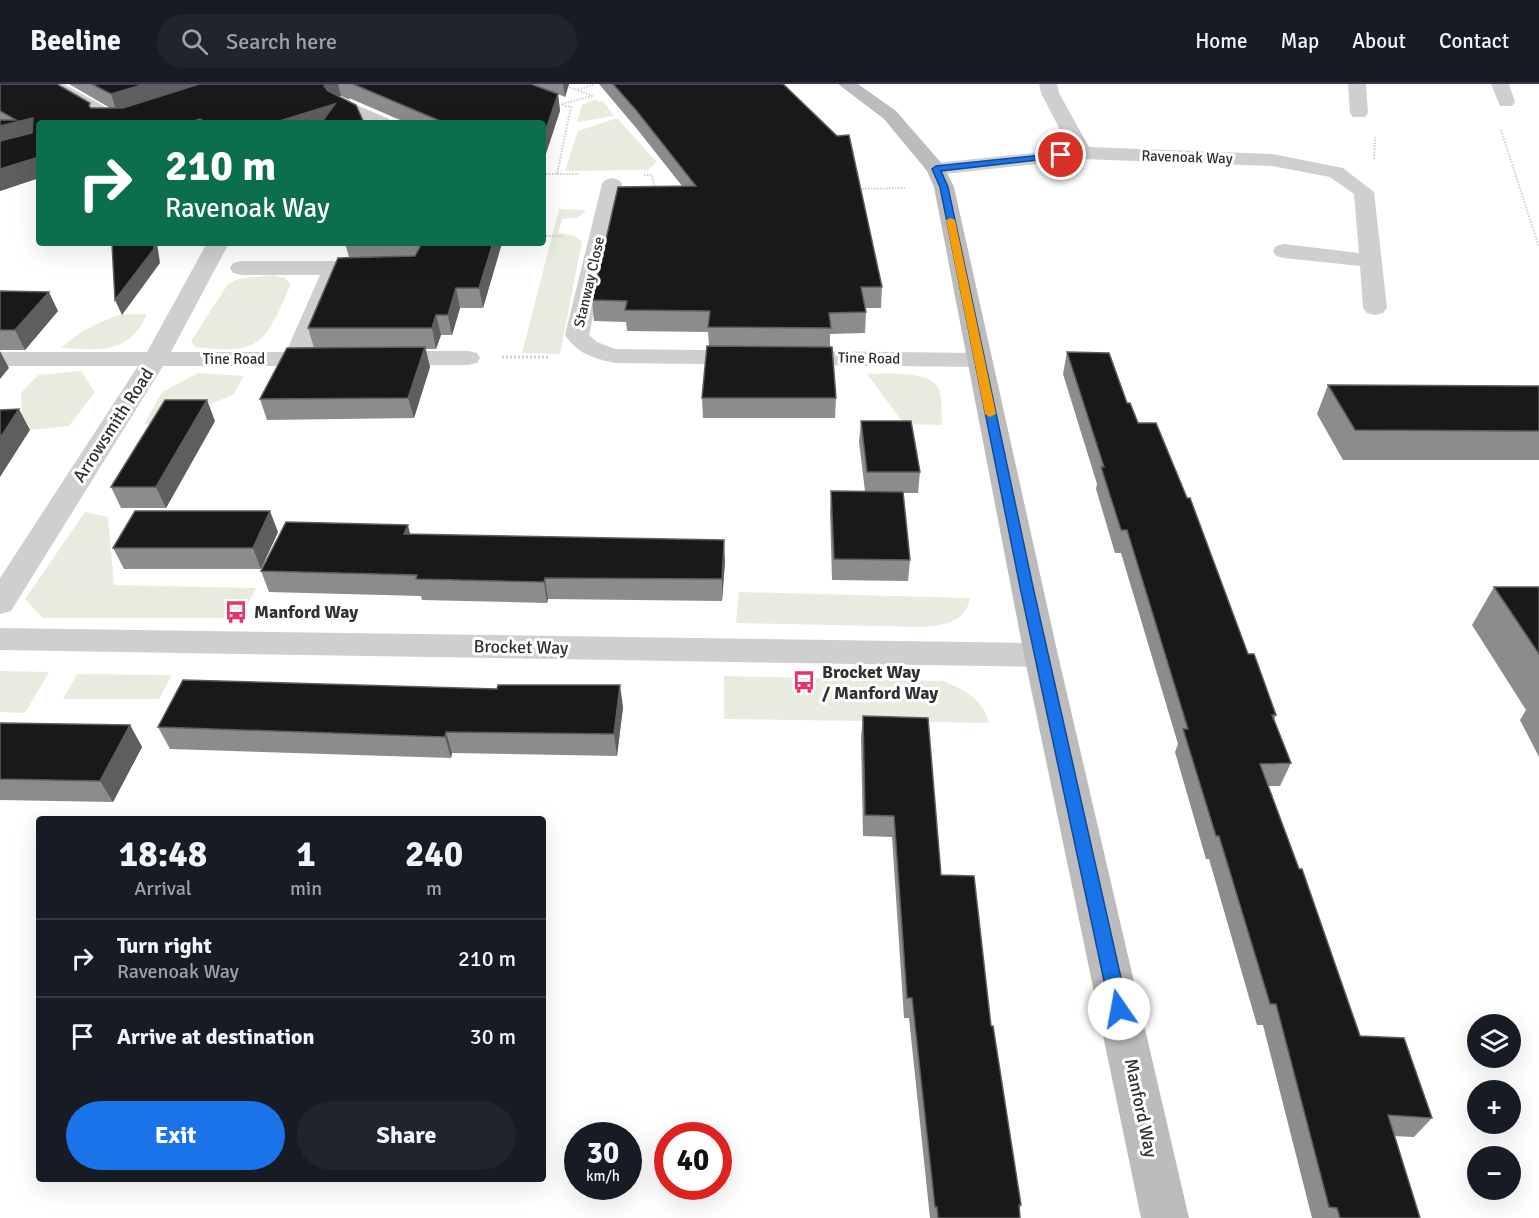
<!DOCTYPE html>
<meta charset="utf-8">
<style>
body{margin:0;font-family:Signika,sans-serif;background:#20242c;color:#f1f3f6;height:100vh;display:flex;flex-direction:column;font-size:22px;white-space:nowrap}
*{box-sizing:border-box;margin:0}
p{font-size:20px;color:#9ea1a6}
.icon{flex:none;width:33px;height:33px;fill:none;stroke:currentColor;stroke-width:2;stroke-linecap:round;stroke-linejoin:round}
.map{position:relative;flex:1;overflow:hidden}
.drawer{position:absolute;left:36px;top:732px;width:510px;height:366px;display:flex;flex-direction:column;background:#171b24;border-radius:6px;box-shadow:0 6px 24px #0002}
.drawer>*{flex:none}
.hud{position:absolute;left:36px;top:36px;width:510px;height:126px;border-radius:6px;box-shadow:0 6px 24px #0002;background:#0b6e4f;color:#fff;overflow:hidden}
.buttons{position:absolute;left:1467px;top:930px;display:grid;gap:12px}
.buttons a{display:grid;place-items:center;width:54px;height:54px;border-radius:50%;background:#171b24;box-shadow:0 6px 24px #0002;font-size:30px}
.speed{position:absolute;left:564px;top:1038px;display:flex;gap:12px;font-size:30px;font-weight:700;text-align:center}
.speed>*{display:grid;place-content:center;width:78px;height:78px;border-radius:50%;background:#171b24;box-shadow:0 6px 24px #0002;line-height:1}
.speed small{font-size:15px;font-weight:400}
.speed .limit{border:9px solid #d22;background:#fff;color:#111}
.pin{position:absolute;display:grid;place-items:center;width:51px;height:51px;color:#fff;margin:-26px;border:3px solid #fff;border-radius:50%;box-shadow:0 2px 6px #0007}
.me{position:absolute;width:66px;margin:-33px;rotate:348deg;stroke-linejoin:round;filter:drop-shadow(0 0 4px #0008)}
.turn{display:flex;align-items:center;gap:21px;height:126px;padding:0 30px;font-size:27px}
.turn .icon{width:78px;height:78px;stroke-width:2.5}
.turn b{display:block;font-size:42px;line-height:51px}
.eta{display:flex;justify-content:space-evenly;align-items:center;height:102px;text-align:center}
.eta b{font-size:36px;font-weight:800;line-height:42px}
.cta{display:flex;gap:12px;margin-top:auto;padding:12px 30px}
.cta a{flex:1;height:69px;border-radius:36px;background:#1a73e8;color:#fff;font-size:24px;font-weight:800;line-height:69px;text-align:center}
.cta a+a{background:#20242c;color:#f1f3f6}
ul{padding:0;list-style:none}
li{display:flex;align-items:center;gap:18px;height:78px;padding:0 30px;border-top:2px solid #363941}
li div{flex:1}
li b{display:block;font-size:22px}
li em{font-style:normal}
header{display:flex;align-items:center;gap:36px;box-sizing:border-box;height:84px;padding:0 30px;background:#171b24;border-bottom:2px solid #363941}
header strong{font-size:28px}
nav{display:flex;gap:33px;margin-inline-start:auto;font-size:21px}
.search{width:420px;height:54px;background:#20242c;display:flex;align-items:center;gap:15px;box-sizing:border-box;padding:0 21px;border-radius:33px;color:#9ea1a6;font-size:22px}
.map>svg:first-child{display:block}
.green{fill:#e8ecde}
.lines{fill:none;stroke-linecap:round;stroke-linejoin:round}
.path-far1{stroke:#cfcfcf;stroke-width:2;stroke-dasharray:1.5 1.5;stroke-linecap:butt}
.path{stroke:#cfcfcf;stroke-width:3;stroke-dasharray:2 2;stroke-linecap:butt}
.street{fill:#cfcfcf;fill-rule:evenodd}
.secondary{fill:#bcbcbc;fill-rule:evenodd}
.wall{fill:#8c8c8c}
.shaded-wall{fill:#5e5e5e}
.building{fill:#191919;stroke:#5e5e5e;stroke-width:1.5}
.route{fill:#1a73e8;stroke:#114b97;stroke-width:1.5}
.slow{fill:#f59e0b}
.labels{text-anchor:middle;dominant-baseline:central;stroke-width:6;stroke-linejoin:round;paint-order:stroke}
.far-street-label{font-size:15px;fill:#323232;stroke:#fff}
.street-label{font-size:18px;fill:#323232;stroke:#fff}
.poi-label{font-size:18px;font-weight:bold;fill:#323232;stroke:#fff;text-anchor:start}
</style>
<header>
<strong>Beeline</strong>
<div class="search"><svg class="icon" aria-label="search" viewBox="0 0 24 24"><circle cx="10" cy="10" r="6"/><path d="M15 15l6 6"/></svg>Search here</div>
<nav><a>Home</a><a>Map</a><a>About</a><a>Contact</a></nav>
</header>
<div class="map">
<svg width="1539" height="1134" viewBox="0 0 1539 1134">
<rect width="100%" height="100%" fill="#fff"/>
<path class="green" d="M594,16L604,18L614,32L577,38L582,21Z
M617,34L656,77L655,80L648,86H643L565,87L578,47Z
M559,125L585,126V128L577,134L562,135L558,149L572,151L582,157L560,270L522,269Z
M271,191L285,194L291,200C266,256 264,272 195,263L191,257L228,200L238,195Z
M123,230H147C129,271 100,266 61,264C80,247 99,237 123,230Z
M81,287L95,308L69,342L30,346L22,339L21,309L38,291Z
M198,289L244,292L233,311L160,340H144L162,308Z
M867,290C883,290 929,286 938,304C943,313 941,330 942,341L904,340Z
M85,428L108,433L114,501L256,504L241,534H42L25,515Z
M739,508L970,514C966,538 945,541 924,543L736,539Z
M0,587L49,588L25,629L0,628Z
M77,590L172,591L159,615H63Z
M724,592L943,597C964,605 984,616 989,639L724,635Z"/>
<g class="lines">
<path class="path-far1" d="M561,0L577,6
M562,20L592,12L577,6L595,0
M562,21L571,23L557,90H579
M1501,46L1539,163
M1374,75L1375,53
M543,90H557
M644,91H652L655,106
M856,105L905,104
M543,152H562"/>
<path class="path" d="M502,273H548"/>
<path class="street" d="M42,0H64L127,35L129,39H107L45,4Z
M1039,0H1057L1059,9L1089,63L1272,70L1343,84L1374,108L1387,224L1383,229L1375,231L1367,229L1363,224L1360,182L1284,174L1276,172L1273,167L1276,162L1284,160L1359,169L1354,110L1330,93L1272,82L1082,75L936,91L929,89L926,85L929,81L936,79L1070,65L1041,9Z
M1348,0H1366L1368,29L1365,33H1353L1350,29Z
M1491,0H1509L1515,18L1512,22H1500Z
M340,14L389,35L391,39H367L334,23L331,19L334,15Z
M612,94L619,96L622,100L589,251L597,258L615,265L979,269L988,271L991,276L988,281L979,283L615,279C593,274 578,270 565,251L602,100L605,96Z
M207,159H229L171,268H286L320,191H241L233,189L230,184L233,179L241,177H380L388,179L391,184L388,189L342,191L311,268L334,270L337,275L334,280L325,282H163L11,527L0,530V494L138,282H0V268H147Z
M383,267H468L477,269L480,274L477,279L468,281H383L374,279L371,274L374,269Z
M0,544L1041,559L1053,563L1058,571L1053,579L1041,583L0,566Z"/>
<path class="secondary" d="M838,0H858L896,27L943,81L954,103L1058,571L1189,1134H1141L1024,571L934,103L927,87L884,35Z"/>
</g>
<path class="wall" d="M0,0L92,24H110L69,0H531L548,6L533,0H569L565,13L558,10L560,27L543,39H407L349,14L350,16L341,12H338L364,39H39V94L0,107Z
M599,0H783L882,203L881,224H865L866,228L865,249L830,250V263L836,314L835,334H703L702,314L709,262L708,248L627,247L626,238L594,237L592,216L682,102L637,45Z
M345,159H502L483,224H460L452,251H441L436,265H426L430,283L414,334L267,336L260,315L314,264L308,244L349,173Z
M0,207L58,227L25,266H0Z
M1067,268L1127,319L1248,570L1276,631L1274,636L1291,679L1280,702H1268L1360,952L1432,1034L1414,1053L1394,1052L1420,1134H1312L1263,941H1257L1209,775H1206L1175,668L1178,660L1121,469H1115L1096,405L1097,400L1063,290Z
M1328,301L1539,302V376H1343L1317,330Z
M215,337L166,424H121L111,403Z
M861,337L920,388L918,409H903L910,476L908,497L832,496L830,428L831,407H865L859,358Z
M278,448L261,485H124L113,464Z
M410,451L725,477L722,517L548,515L547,519L422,516L421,512L269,508L261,487Z
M1494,503H1539V673L1520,636L1526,626L1472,541Z
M623,623L617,672L452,669L451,674L170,665L158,643Z
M863,632L941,791L991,942L1021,1121L1019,1127L1020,1134H930L909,934H904L892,753L863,752L861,653Z
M0,639L130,641L142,663L113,718L0,716Z"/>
<path class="shaded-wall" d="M145,0H206L117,28L111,10Z
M326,0H338L341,12L334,13L329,19L324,2Z
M563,0H569L565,13Z
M558,10L560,27L543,79V54Z
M335,20L333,39H273Z
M33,34L39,48L0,62V42Z
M200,35L201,39H188Z
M39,73V94L0,107V85Z
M153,159H157L160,179L122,231L115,216Z
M493,159H502L483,224L479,204Z
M456,204L460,224L452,251L448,231Z
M49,208L58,227L25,266L15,246Z
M436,231L441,251L436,265L432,244Z
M425,263L430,283L414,334L408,314Z
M0,267L9,284L0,295Z
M207,316L215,337L166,424L156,403Z
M19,325L30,346L0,393V354Z
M270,427L278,448L261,485L253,464Z
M408,441L413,462L404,450Z
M724,456L725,477L722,517V495Z
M545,494L548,515L547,519L544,498Z
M620,601L623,623L617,672L614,650Z
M130,641L142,663L113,718L100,697Z
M446,648L452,669L451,674L445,653Z"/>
<path class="building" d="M0,0H57L90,19L89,22L91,24H123L199,0H326L324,2L328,7L356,21L364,39H321L335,20L273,39H207L200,35L188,39H39V73L0,85V57L32,49L33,34L0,42V36H16L0,27Z
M92,0H145L111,10Z
M353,0H531L558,10L543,54V39H445Z
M613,0H783L837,52L849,51L882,203H861L866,228L829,229L831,244L708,243L710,227L625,226L627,217L592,216L618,103L696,102L636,26Z
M112,159H153L154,165L115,216Z
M416,159H493L479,204H456L448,231H436L432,244H308L338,174L415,172L420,163Z
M0,207L49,208L15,246H0Z
M707,262L832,263L836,314H702Z
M425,263L408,314L260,315L287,264Z
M1067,268L1109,269L1127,319H1130L1138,339H1156L1187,414H1190L1248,570H1254L1276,631H1272L1291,679L1260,680L1299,785H1302L1360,952L1404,954L1432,1034L1388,1031L1420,1134H1340L1337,1124L1329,1123L1276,920H1270L1219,752H1216L1183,645H1188L1127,446H1121L1101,383H1104Z
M1328,301L1539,302V347L1355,346Z
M165,316H207L156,403H111Z
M19,325L0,354V326Z
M861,337H911L920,388H867Z
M831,407L903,408L910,476L834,475Z
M135,427H270L253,464H113Z
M286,438L408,441L404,450L724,456L722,495L545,494L544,498L416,495L417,491L261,487Z
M1494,503H1539V570Z
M183,596L497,605L498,601H620L614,650L446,648L445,653L158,643Z
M863,632L928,634L941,791L974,792L991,942H993L1021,1121H1019L1020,1134H938L937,1123H935L912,914H907L894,732L865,731Z
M0,639L130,641L100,697L0,695Z"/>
<path class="route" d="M1061,69L1065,71L1064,73L941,87L948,103L1033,503L1128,925L1125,931L1119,933L1113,931L1110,925L1020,503L940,103L932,85L936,82Z"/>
<path class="slow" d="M951,134L955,136L996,330L990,333L985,330L946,136Z"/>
<defs>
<g id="bus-bare" transform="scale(1.8)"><path d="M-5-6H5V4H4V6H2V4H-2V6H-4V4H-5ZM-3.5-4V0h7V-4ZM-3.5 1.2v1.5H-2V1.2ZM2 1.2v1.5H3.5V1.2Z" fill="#ec3166" stroke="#fff" stroke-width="2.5" paint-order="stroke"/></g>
</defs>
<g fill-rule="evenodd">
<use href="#bus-bare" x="236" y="528"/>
<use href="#bus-bare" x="804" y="598"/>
</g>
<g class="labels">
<g class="far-street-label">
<text transform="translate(1187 73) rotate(2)">Ravenoak Way</text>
<text transform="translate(589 198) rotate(-77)">Stanway Close</text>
<text transform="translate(869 274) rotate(1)">Tine Road</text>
<text x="234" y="275">Tine Road</text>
</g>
<g class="street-label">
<text transform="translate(113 341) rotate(-57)">Arrowsmith Road</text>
<text transform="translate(521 563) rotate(1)">Brocket Way</text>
<text transform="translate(1141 1024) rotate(78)">Manford Way</text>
</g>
<g class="poi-label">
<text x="254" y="528">Manford Way</text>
<text x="822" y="588">Brocket Way<tspan x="822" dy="21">/ Manford Way</tspan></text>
</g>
</g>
</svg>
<div class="buttons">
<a><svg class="icon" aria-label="layers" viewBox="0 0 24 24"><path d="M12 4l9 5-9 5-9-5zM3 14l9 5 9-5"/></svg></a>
<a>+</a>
<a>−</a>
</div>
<div class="speed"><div>30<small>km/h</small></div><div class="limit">40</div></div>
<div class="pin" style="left:1061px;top:71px;background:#d93025"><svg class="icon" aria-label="arrive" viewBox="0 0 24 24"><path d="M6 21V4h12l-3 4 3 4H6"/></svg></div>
<svg class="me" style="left:1119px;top:925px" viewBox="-20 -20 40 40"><circle r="19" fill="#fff"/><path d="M0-13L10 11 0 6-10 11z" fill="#1a73e8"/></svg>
<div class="hud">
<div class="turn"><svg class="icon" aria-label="right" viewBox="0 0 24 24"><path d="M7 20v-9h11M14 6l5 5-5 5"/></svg><div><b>210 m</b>Ravenoak Way</div></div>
</div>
<section class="drawer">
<div class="eta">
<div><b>18:48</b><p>Arrival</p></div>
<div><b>1</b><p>min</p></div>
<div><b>240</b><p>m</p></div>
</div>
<ul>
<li><svg class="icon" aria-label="right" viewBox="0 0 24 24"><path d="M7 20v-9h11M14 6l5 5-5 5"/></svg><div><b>Turn right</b><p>Ravenoak Way</p></div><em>210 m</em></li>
<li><svg class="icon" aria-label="arrive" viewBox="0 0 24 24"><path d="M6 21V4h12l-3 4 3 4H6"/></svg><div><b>Arrive at destination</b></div><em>30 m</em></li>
</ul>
<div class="cta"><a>Exit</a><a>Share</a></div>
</section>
</div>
